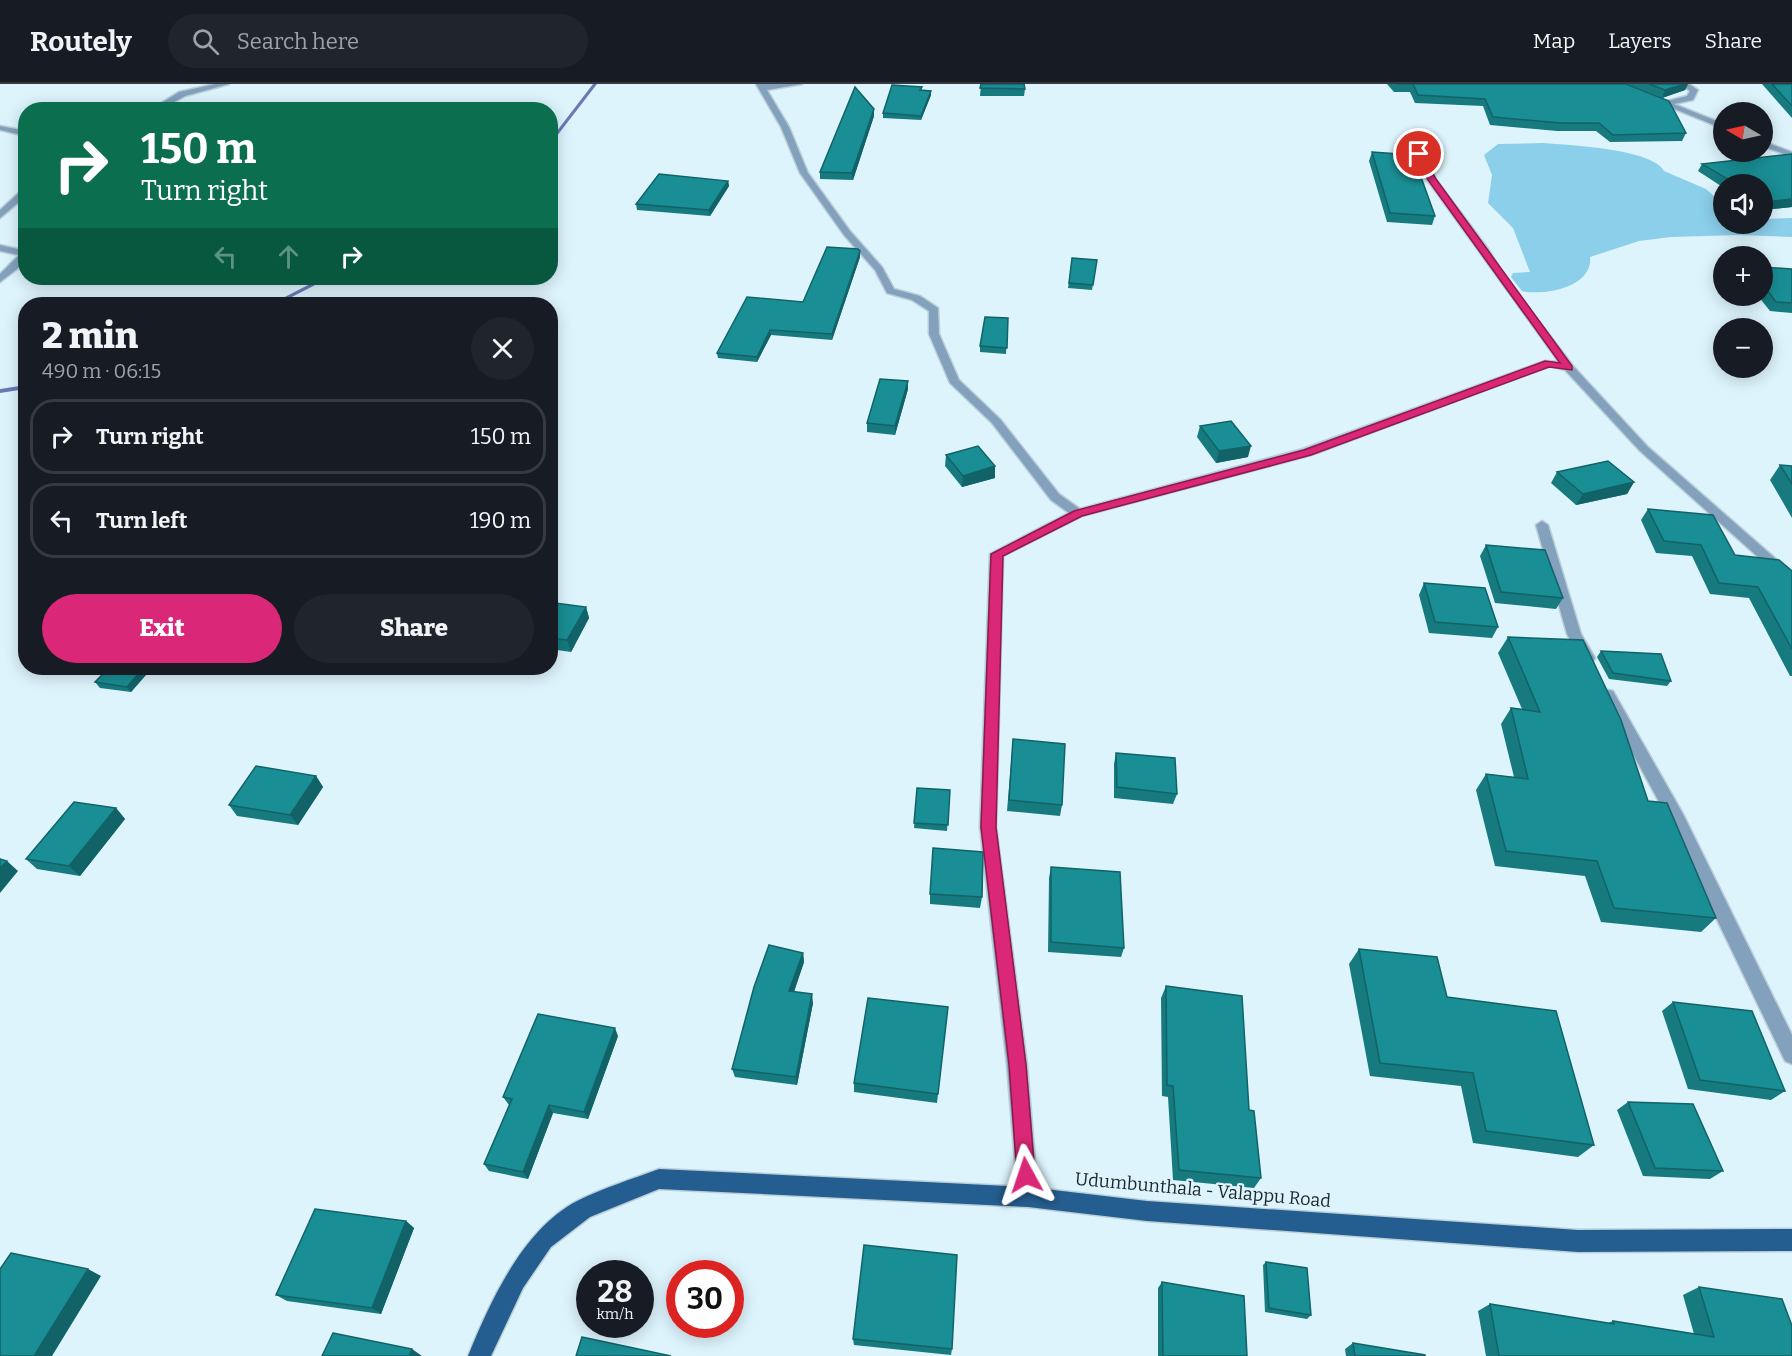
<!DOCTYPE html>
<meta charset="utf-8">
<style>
body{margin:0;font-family:Bitter,serif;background:#20242c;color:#f1f3f6;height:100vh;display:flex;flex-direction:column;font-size:22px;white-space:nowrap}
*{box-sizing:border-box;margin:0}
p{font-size:20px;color:#9ea1a6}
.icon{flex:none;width:33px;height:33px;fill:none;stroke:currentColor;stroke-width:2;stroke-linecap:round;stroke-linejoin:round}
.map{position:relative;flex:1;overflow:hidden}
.panel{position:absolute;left:18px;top:213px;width:540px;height:378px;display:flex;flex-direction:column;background:#171b24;border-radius:24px;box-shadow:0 3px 15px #0003}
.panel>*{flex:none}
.top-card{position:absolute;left:18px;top:18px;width:540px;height:183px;border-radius:24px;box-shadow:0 3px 15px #0003;background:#0b6e4f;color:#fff;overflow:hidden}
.needle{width:39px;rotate:279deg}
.fabs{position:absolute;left:1713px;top:18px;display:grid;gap:12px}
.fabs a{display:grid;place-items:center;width:60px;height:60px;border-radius:50%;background:#171b24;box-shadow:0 3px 15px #0003;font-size:30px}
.speed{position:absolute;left:576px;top:1176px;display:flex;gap:12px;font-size:30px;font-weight:700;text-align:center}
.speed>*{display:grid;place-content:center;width:78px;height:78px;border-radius:50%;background:#171b24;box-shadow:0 3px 15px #0003;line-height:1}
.speed small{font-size:15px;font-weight:400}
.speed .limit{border:9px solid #d22;background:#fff;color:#111}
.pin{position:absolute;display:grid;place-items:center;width:51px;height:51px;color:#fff;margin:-26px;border:3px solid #fff;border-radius:50%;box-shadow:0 2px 6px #0007}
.me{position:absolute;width:66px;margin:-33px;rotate:355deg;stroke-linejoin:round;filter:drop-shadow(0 0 4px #0008)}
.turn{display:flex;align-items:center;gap:21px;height:126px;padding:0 24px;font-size:27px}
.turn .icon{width:78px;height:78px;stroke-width:2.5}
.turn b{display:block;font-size:42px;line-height:51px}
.lanes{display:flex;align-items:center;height:57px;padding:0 24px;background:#0003;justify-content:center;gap:30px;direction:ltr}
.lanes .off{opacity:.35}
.round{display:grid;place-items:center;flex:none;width:63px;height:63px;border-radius:32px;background:#20242c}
.headline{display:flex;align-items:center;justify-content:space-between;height:102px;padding:0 24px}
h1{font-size:36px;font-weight:800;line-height:45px}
.button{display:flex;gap:12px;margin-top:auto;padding:12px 24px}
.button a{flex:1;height:69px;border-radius:36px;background:#db2777;color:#fff;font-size:24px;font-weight:800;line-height:69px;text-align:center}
.button a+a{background:#20242c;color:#f1f3f6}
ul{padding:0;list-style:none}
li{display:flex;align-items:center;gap:18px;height:75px;margin:0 12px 9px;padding:0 12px;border:3px solid #363941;border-radius:24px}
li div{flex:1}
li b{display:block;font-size:22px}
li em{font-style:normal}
header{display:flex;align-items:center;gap:36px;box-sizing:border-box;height:84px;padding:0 30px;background:#171b24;border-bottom:2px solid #363941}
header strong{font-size:28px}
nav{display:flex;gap:33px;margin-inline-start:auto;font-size:21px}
.search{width:420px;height:54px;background:#20242c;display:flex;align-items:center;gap:15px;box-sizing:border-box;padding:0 21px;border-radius:33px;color:#9ea1a6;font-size:22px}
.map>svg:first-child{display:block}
.green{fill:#8bcfea}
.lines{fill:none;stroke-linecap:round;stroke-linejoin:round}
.stream{fill:#6a7ab4;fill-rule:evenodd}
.minor-casing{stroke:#bacfd7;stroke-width:3}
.major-casing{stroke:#bacfd7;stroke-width:3}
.minor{fill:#83a0bd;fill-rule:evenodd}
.major{fill:#245d8f;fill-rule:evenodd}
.wall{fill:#167a7f}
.shaded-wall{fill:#126368}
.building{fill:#198e94;stroke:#126368;stroke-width:1.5}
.route{fill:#db2777;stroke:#8e194d;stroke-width:1.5}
.labels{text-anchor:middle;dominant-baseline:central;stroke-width:4.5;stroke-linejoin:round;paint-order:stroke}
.near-street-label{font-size:18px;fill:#1c272b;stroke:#ddf4fd}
</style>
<header>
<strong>Routely</strong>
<div class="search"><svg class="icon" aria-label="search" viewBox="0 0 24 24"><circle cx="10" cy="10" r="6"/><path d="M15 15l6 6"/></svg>Search here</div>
<nav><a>Map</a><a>Layers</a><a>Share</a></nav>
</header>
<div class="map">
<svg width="1792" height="1272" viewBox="0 0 1792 1272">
<rect width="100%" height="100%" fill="#ddf4fd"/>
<path class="green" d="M1544,59C1569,61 1653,65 1664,87L1706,105L1723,120L1724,140H1762L1763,135L1792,134V153L1739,151L1671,153L1639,157L1590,173C1593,203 1545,212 1522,207L1511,193L1513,189L1530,188L1513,144L1488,119L1492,91L1484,71L1498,60Z"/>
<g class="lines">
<path class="stream" d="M593,0H597L550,61V56Z
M322,194H329L278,220H271Z
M26,301V305L0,309V305Z"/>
<g class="minor-casing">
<path id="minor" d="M215,0H229L185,12L160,26H150L179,8Z
M756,0H802L767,6L789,43L808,89L850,147L882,183L894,205L920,212L938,224L939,250L959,296L1000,335L1059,410L1080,425L1303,365L1545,277L1559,278L1429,98L1415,70L1419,68L1423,70L1436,96L1488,165L1505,193L1573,282L1648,363L1792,489V500L1787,499L1640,367L1565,286L1550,282L1311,371L1082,432L1003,472L996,743L1027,981L1038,1113L1035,1120L1028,1123L1021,1120L1018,1113L1007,981L980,743L990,470L1069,429L1051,416L992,339L950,299L929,250V227L912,216L887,209L875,186L844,151L800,89L781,43Z
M1680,0H1689L1698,6L1693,16L1674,20L1724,40V45L1650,15L1654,13L1667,17L1687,12L1690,7Z
M0,42L26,47V52L0,46Z
M1762,57L1792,68V73L1762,62Z
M23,105H26V112L0,134V126Z
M0,161L26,167V178L0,198V190L19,171L0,167Z
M1542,437L1548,441L1581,550L1595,574L1593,578H1583L1567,550L1536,441Z
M1608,606L1613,607L1683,730L1792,951V980L1785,977L1670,738L1601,611Z"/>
</g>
<g class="major-casing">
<path id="major" d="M659,1085L1028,1103L1147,1117L1578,1146L1792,1145V1167L1578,1168L1147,1137L1028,1123L659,1105L590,1133L551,1163L523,1204L491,1272H468C490,1218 523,1145 577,1117C603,1104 632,1095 659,1085Z"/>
</g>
<use href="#minor" class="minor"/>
<use href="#major" class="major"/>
</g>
<path class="wall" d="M981,0L1025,5L1024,12H980Z
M1387,0H1626L1686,49L1682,57L1610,58L1596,47H1557L1490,41L1483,22L1415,19L1410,8H1394Z
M1627,0H1688L1685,6L1662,14Z
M1762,0H1792V34Z
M922,3L921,7H931V11L921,36L883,34V29Z
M874,32L853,96L820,95V88Z
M1372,68L1435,132L1432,141L1387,138L1369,77Z
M1792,70V123L1762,126V100H1724V104L1698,87L1702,80Z
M728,97L729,102L710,132L637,126L636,120Z
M860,173L832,256L771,251L757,278L718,274L717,269L803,218Z
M1072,174L1097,176L1092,206L1068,204Z
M1762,183L1792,185V229L1770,227L1758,212H1762Z
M1008,234L1006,270L980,268V262Z
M908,305L895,351L867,348V339Z
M1200,342L1248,373L1216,379L1197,353Z
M946,371L995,382V394L962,403L945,382Z
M1780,381L1792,382V434L1770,396Z
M1557,388L1634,398L1627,410L1576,421L1551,399Z
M1648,425L1735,471L1792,487V592H1790L1749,514L1710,510L1692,472L1656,469L1641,436Z
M1486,461L1563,514L1556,525L1495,519L1480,472Z
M1424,499L1498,543L1492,554L1429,549L1419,511Z
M586,523L589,534L571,568L550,565V526Z
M1508,553L1648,717L1716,834L1701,848L1601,838L1585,792L1495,782L1476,706L1486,690L1514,693L1501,640L1511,624L1522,625L1498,569Z
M1601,567L1671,597L1667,602L1609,595L1597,573Z
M152,584L131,608L100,604L95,598Z
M1013,655L1062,721L1060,732L1007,727Z
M1116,669L1177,710L1173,720L1114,714V680Z
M316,692L323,703L298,741L237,732L229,721Z
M917,704L950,706L947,747L914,744Z
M116,724L125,735L80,792L37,785L26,775Z
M1051,783L1124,864L1121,873L1048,868L1049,794Z
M930,810L982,813L980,824L930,820Z
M1359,865L1447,913L1594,1061L1578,1073L1473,1059L1461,1002L1370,992L1349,880Z
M803,869L804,878L794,908L813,919L797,1001L735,993L732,985Z
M1166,902L1249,1026L1261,1094L1254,1104L1173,1096L1168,1013L1162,1012L1161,914Z
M1673,918L1785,1007L1771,1016L1688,1005L1662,927Z
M948,923L937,1019L854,1008V999Z
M618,952L588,1035L553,1029L528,1095L489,1087L484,1080L509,1021L503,1013Z
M1628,1018L1723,1087L1710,1095L1643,1092L1617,1026Z
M406,1137L414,1144L381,1230L287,1217L276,1211Z
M1266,1178L1311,1231L1307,1235L1265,1228L1263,1181Z
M1162,1198L1247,1272H1158V1204Z
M1699,1203L1792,1272H1486L1478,1227L1490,1220L1608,1239L1613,1237L1694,1250L1683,1211Z
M853,1255L952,1265L951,1271L854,1261Z
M1353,1259L1425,1272H1346L1345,1265Z"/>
<path class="shaded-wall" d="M1685,0H1688L1685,6L1662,14L1665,6Z
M931,7V11L921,36V32Z
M874,25V32L853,96L852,89Z
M728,97L729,102L710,132L709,126Z
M1792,115V123L1762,126V122L1765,118Z
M860,167V173L832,256V250Z
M770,246L771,251L757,278V273Z
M908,297V305L895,351V342Z
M1251,362L1248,373L1216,379L1219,367Z
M995,382V394L962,403L963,392Z
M1634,398L1627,410L1576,421L1583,410Z
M586,523L589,534L571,568L567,556Z
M143,584H152L131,608L127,603Z
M316,692L323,703L298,741L290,731Z
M116,724L125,735L80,792L69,782Z
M7,777L18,787L0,809V784Z
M803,869L804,878L791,916L789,907Z
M812,910L813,919L797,1001L796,993Z
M615,944L618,952L588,1035L584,1028Z
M549,1021L553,1029L528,1095L523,1088Z
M406,1137L414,1144L381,1230L372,1224Z
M88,1185L101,1192L52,1272H34Z
M412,1265L422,1272H409Z"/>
<path class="building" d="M981,0H1024L1025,5L980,4Z
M1397,0H1626L1669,17L1686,49L1613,51L1599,39H1561L1493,33L1485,15L1418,11L1413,0Z
M1649,0H1685L1665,6Z
M1772,0H1792V22Z
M892,1L922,3L920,6L931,7L921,32L883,29Z
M855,3L874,25L852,89L820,88Z
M1372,68L1413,71L1435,132L1390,129Z
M1792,70V115L1765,118L1762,117V100H1736L1702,80Z
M659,90L728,97L709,126L636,120Z
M827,163L858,165L860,167L832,250L770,246L757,273L717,269L747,213L803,218Z
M1072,174L1097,176L1093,201L1069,199Z
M1762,183L1792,185V219L1776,218L1762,199Z
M985,233L1008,234L1007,264L980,262Z
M880,295L908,297L895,342L867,339Z
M1231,337L1251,362L1219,367L1200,342Z
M978,362L995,382L963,392L946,371Z
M1608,377L1634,398L1583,410L1557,388Z
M1780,381L1792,382V400Z
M1648,425L1713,431L1735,471L1779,476L1792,487V565L1758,503L1719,499L1701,461L1664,457Z
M1486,461L1545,466L1563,514L1501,508Z
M1424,499L1485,504L1498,543L1435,538Z
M555,519L586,523L567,556L550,554V526Z
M1508,553L1583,556L1621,636L1648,717L1667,719L1716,834L1614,824L1597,777L1506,767L1486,690L1528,695L1511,624L1540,628Z
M1601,567L1661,570L1671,597L1613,589Z
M109,584H143L127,603L95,598Z
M1013,655L1065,660L1062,721L1009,716Z
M1116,669L1175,674L1177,710L1117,703Z
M256,682L316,692L290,731L229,721Z
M917,704L950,706L948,741L914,739Z
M74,718L116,724L69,782L26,775Z
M933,764L983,768L982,813L930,810Z
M0,775L7,777L0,784Z
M1051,783L1120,788L1124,864L1051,858Z
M769,861L803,869L789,907L812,910L796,993L732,985L754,903Z
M1359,865L1437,873L1447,913L1556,927L1594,1061L1486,1047L1473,989L1380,979Z
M1166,902L1242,912L1249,1026L1254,1027L1261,1094L1179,1086L1173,1002L1167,1001Z
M868,914L948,923L938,1010L854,999Z
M1673,918L1752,927L1785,1007L1700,996Z
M538,930L615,944L584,1028L549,1021L523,1088L484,1080L512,1015L503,1013Z
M1628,1018L1693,1020L1723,1087L1655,1084Z
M315,1125L406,1137L372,1224L276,1211Z
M864,1161L957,1171L952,1265L853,1255Z
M11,1169L88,1185L34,1272H0V1185Z
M1266,1178L1307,1184L1311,1231L1269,1224Z
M1162,1198L1244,1212L1247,1272H1163Z
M1699,1203L1782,1215L1792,1242V1272H1499L1490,1220L1614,1240L1613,1237L1714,1253Z
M333,1249L412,1265L409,1272H322Z
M582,1253L671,1272H576Z
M1353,1259L1425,1271V1272H1355Z"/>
<path class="route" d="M1416,68H1421L1436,95L1572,282V286L1549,283L1311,371L1082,432L1003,472L996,743L1026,981L1035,1091L1033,1098L1026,1101L1020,1098L1017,1091L1009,981L981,743L991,470L1074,427L1304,366L1545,277L1560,279L1428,96Z"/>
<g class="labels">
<g class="near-street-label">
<text transform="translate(1203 1106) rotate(5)">Udumbunthala - Valappu Road</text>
</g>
</g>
</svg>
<div class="fabs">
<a><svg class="needle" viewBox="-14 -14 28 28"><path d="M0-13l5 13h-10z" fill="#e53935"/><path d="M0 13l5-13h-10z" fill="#9ea1a6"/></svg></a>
<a><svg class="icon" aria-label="sound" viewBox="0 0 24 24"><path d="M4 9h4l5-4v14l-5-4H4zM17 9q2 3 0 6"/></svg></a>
<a>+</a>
<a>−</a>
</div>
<div class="speed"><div>28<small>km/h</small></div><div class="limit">30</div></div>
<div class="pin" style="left:1419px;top:70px;background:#d93025"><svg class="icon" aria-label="arrive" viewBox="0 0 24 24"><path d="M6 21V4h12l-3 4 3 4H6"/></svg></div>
<svg class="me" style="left:1026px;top:1091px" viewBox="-20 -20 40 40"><path d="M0-17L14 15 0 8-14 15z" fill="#db2777" stroke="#fff" stroke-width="4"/></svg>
<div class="top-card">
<div class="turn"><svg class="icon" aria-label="right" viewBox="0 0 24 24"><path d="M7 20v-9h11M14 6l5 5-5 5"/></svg><div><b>150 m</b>Turn right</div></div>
<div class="lanes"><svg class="icon off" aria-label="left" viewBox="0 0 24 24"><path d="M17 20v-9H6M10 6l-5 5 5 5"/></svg><svg class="icon off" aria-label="ahead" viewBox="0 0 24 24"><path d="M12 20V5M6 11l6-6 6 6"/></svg><svg class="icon" aria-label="right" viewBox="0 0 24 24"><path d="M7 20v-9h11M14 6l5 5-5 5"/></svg></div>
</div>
<section class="panel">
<div class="headline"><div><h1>2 min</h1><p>490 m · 06:15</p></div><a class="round"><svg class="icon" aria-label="close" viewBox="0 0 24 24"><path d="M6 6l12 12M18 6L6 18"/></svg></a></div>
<ul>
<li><svg class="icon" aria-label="right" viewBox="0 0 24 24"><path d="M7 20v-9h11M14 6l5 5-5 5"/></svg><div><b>Turn right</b></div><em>150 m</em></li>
<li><svg class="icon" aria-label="left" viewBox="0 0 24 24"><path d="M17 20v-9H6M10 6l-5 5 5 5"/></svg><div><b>Turn left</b></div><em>190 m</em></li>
</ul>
<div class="button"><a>Exit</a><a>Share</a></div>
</section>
</div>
